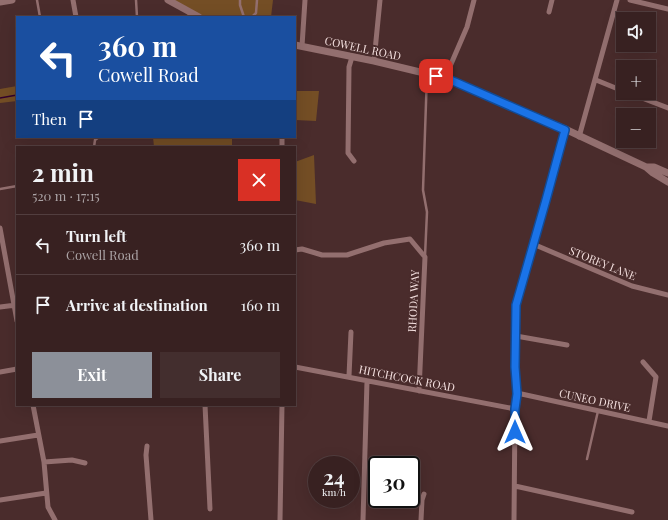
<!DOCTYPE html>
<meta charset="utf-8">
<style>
body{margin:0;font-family:"Playfair Display",serif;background:#432e2e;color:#f1f3f6;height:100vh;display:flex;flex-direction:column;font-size:15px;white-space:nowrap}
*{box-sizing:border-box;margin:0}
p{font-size:13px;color:#aba3a5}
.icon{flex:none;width:22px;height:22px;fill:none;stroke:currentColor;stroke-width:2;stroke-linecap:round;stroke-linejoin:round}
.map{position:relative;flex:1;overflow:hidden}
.drawer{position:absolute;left:16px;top:146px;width:280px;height:260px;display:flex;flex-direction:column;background:#382121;border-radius:0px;box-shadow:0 4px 16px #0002,0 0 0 1px #523e3f}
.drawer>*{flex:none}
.hud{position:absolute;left:16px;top:16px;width:280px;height:122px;border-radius:0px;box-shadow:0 4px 16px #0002,0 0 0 1px #523e3f;background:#1a4fa0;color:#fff;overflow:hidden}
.controls{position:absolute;left:616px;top:12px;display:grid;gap:8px}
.controls a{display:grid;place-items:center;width:40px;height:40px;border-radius:0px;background:#382121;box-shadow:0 4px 16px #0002,0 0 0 1px #523e3f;font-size:20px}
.speed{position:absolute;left:308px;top:456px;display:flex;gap:8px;font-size:20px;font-weight:700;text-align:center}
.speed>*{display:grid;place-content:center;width:52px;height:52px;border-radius:50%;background:#382121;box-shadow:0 4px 16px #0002,0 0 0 1px #523e3f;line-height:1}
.speed small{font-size:10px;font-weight:400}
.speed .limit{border:2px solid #111;border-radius:6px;background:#fff;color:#111}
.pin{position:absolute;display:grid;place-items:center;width:34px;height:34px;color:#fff;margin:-17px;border-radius:8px;box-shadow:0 2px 6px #0006}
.me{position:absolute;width:44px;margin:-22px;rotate:0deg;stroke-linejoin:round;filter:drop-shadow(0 0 3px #0008)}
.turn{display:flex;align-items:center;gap:14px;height:84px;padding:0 16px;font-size:18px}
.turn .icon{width:52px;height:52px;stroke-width:2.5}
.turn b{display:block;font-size:28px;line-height:34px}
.then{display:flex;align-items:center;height:38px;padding:0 16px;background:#0003;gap:8px;font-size:15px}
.round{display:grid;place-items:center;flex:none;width:42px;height:42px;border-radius:0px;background:#432e2e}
.head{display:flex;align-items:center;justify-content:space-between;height:68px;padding:0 16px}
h1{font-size:24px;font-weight:700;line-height:30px}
.button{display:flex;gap:8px;margin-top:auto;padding:8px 16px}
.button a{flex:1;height:46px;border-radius:0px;background:#8c9099;color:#fff;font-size:16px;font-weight:700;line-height:46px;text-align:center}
.button a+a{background:#432e2e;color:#f1f3f6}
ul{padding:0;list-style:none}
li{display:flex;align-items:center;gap:12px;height:60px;padding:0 16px;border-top:1px solid #523e3f}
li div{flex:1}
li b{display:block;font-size:15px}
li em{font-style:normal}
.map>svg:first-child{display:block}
.green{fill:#744e25}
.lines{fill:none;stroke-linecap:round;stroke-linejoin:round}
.stream{stroke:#33012d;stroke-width:1.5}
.lane{stroke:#936f6f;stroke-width:2.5}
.street{stroke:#936f6f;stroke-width:5}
.secondary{stroke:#936f6f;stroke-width:7}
.route-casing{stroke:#114b97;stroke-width:10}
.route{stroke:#1a73e8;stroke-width:7}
.labels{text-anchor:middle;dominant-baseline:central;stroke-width:4;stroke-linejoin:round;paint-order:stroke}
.street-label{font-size:11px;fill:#f5e1e0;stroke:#4a2c2c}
</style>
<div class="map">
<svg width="668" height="520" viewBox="0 0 668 520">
<rect width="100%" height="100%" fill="#4a2c2c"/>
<path class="green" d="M168,0H273L271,17H187V11Z
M17,86V101L0,103V89Z
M295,91H319L316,121L295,120Z
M153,137H232V147H154Z
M314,155L316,204L295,200V162Z"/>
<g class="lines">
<path class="stream" d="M0,98L17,95"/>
<path class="lane" d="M37,0L40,17
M136,0L137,17
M240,0V5L244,17
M252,17L256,13L257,0
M94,147L95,140L99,137
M0,189L17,186
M425,256L427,212L423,190L427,74
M587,459L598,411"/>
<path class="street" d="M73,0L76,17
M630,0L668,9
M549,12L552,0
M302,46L305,0
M352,57L349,67L348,153L354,161
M374,61L380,0
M445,78L467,27L474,0
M596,80L623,91
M629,93L668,108
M579,137L617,0
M282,147V137
M0,228L17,321
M533,244L632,286L668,295
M295,250L302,249L322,255H347L384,243L410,239L425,257L419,391
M0,307L16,305
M516,336L567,345
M643,362L656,377L649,421
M295,367L515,409
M0,372L17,369
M349,376L351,332
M517,393L668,426
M33,405L44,462L48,507L55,520
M205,405L210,509
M0,441L38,435
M147,446L146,455L151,520
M44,462L72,460L85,463
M515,486L632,512
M0,500L46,493
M280,520L282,405
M363,520L367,381
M421,520L422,500L424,494
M514,520L515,409L517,393L515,367L516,305L546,200L565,129"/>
<path class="secondary" d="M168,0L199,17
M0,2L12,0
M295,45L374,61L445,78L565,129L646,167L653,173L668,182
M646,167H654L668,173"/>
</g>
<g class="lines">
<g class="route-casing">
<path id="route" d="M436,76L446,78L565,130L546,200L516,305L515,367L517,394L515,409V432"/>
</g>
<use href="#route" class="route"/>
</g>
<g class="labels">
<g class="street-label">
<text transform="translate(363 48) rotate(12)">COWELL ROAD</text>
<text transform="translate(603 263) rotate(22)">STOREY LANE</text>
<text transform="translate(413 301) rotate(-87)">RHODA WAY</text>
<text transform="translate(407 378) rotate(11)">HITCHCOCK ROAD</text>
<text transform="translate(595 400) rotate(12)">CUNEO DRIVE</text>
</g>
</g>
</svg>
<div class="controls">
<a><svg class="icon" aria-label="sound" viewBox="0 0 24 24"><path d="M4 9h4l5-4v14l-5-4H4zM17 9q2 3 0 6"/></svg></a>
<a>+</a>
<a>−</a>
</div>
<div class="speed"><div>24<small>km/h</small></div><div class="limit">30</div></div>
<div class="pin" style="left:436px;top:76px;background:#d93025"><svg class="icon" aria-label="arrive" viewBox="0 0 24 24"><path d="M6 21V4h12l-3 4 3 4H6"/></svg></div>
<svg class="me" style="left:515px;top:432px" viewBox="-20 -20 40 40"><path d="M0-17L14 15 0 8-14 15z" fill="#1a73e8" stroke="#fff" stroke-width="4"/></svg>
<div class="hud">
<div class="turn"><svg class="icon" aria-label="left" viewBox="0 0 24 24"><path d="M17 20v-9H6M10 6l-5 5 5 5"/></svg><div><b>360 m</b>Cowell Road</div></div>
<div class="then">Then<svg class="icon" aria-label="arrive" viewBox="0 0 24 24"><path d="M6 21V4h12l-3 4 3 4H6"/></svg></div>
</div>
<section class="drawer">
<div class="head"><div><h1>2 min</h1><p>520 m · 17:15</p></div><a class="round" style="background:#d93025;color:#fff"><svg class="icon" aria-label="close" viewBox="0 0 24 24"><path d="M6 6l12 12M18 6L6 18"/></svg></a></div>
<ul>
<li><svg class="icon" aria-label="left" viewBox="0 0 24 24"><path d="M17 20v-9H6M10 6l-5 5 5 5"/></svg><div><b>Turn left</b><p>Cowell Road</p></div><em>360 m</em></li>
<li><svg class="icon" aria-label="arrive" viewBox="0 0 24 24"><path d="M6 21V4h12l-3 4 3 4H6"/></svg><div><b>Arrive at destination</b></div><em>160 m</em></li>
</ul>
<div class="button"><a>Exit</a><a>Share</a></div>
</section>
</div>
